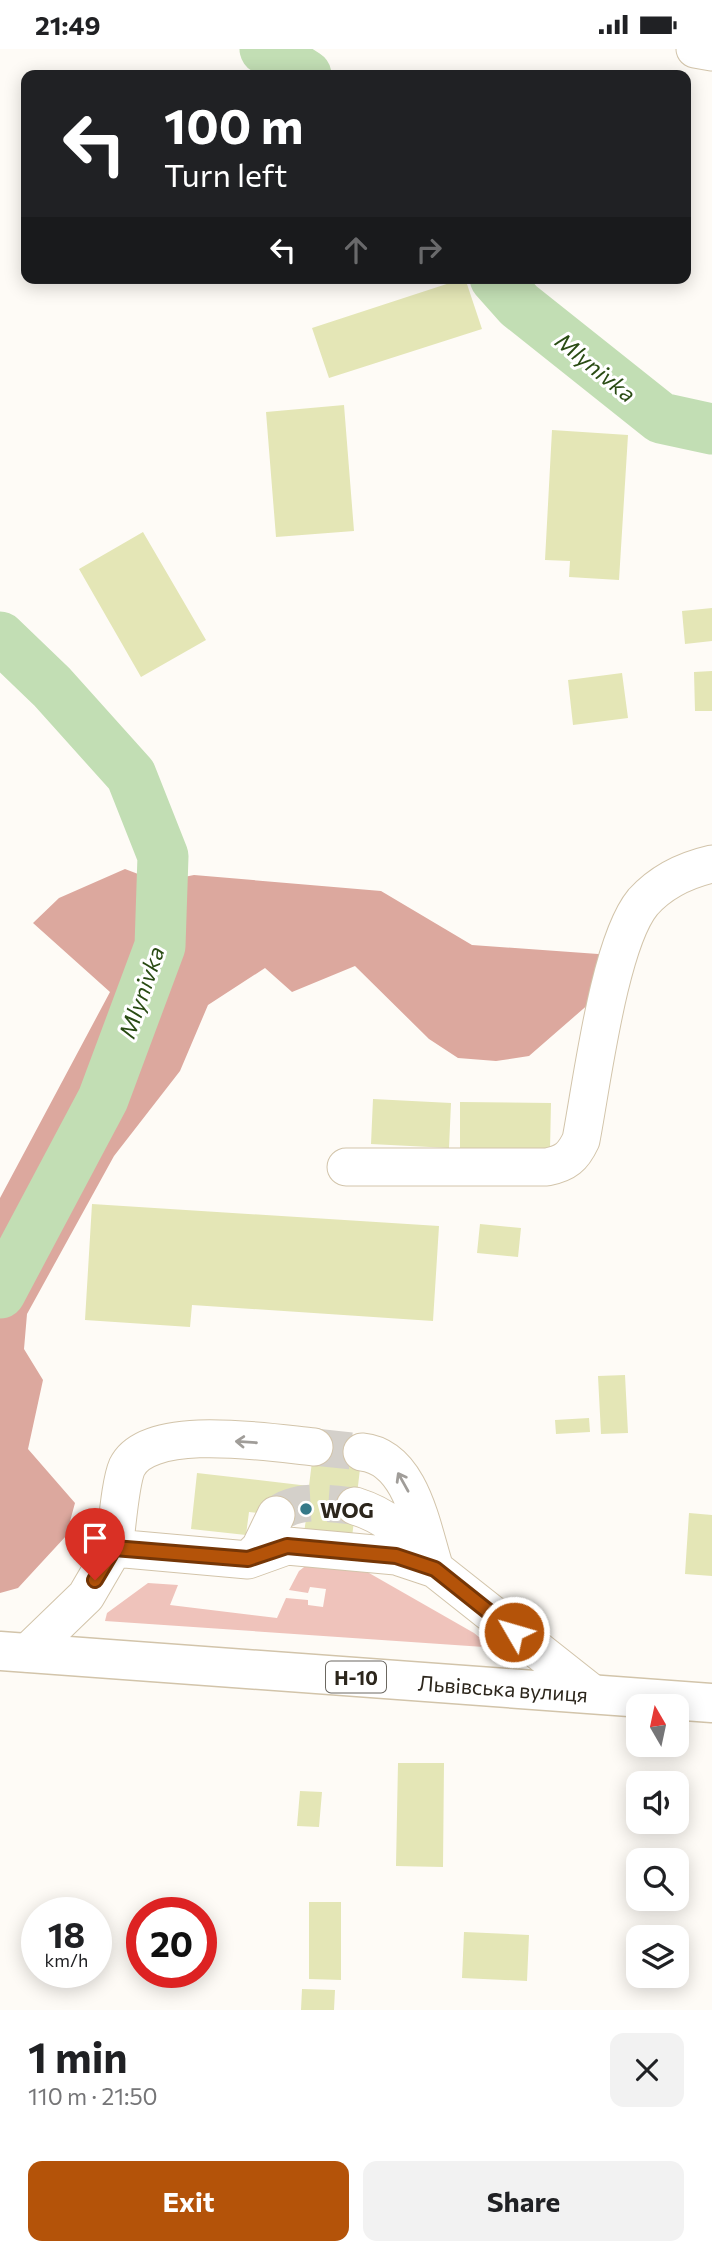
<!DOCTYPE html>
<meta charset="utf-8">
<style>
body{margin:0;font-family:Commissioner,sans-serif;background:#f2f2f2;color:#202124;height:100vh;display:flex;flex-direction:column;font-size:26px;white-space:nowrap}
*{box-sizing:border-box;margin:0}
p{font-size:23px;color:#757577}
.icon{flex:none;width:38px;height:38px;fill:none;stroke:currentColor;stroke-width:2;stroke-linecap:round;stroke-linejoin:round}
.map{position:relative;height:1961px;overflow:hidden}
.details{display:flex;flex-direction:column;background:#fff;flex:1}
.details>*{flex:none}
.guide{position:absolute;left:21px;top:21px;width:670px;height:214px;border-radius:14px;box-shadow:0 4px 18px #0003;background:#202124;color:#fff;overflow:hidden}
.needle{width:46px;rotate:351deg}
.controls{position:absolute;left:626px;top:1645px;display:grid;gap:14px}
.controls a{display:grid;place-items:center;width:63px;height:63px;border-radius:14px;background:#fff;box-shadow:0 4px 18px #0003;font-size:35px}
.speed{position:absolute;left:21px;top:1848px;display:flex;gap:14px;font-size:35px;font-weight:700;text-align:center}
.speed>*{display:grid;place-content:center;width:91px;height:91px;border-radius:50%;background:#fff;box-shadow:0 4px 18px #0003;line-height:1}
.speed small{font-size:18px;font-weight:400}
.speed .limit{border:10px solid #d22;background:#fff;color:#111}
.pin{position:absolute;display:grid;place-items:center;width:60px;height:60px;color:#fff;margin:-72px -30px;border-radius:50% 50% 50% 0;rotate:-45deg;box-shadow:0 0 7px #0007}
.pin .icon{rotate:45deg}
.me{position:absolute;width:77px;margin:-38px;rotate:308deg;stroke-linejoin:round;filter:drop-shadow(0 0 5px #0008)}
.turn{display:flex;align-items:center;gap:24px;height:147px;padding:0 28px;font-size:32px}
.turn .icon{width:91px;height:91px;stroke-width:2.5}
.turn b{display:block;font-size:49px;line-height:60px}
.lanes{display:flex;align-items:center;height:66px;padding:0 28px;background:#0003;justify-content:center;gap:35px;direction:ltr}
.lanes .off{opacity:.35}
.round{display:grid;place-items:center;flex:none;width:74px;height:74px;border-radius:14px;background:#f2f2f2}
.headline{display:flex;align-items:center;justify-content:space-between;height:119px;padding:0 28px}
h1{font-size:42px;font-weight:700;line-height:52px}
.cta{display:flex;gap:14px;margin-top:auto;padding:14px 28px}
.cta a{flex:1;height:80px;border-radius:14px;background:#b45309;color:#fff;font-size:28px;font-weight:700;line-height:80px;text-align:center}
.cta a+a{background:#f2f2f2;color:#202124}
.status{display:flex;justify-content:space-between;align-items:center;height:49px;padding:0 35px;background:#fff;direction:ltr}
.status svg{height:19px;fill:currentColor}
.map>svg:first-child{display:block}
.green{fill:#efc3bb}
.forest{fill:#dca89e}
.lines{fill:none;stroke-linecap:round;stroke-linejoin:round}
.river{stroke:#c2deb4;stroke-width:51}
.building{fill:#e4e6b6}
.minor-tunnel{stroke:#d4d0ca;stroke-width:37;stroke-dasharray:37 18;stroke-linecap:butt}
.minor-casing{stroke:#d2c4aa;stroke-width:39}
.major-casing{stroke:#d2c4aa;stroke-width:41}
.minor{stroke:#fff;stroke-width:37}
.major{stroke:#fff;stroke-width:38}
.oneway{stroke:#a09d99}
.route-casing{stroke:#753606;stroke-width:18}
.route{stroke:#b45309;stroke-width:12}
.poi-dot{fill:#357988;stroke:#fff;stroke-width:2.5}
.labels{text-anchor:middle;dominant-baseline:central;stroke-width:6;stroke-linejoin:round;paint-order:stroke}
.shield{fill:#fff;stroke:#6b6760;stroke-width:2}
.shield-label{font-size:19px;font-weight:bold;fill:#2c261c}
.poi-label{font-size:21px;font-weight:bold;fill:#2c261c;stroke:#fff;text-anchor:start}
.street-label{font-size:21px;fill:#2c261c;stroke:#fff}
.water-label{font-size:23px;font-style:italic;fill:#294b13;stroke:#fff}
</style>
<div class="status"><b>21:49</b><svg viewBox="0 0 49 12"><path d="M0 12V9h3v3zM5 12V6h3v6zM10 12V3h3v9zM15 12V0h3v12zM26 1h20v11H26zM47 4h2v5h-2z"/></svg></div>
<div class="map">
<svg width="712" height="1961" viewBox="0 0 712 1961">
<rect width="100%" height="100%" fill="#fefbf6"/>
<path class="green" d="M308,1515L360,1520L369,1524L474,1584L485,1593L484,1598L105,1572L107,1564L148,1534L178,1536L170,1556L277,1569L286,1549L308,1551V1556L323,1558L326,1540L310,1538L308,1544L289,1541L299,1522Z"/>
<path class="forest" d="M125,820L159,833L194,826L381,842L472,896L612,906L606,940L529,1007L496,1012L458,1009L429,990L355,917L292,943L265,919L208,956L180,1022L114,1107L27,1265L24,1300L43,1331L28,1400L75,1454L66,1487L18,1539L0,1544V1149L110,943L33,874L59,849Z"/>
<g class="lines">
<path class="river" d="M265,0L306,26
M495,229L519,256L661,369L712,380
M0,588L52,638L131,726L163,807L160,897L103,1050L0,1244"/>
</g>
<path class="building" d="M465,229L482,280L329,329L312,279Z
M344,356L354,482L276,488L266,363Z
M552,381L628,386L619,531L569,528L570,512L545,511Z
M143,483L206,591L141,628L79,520Z
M712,559V592L685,595L682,562Z
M712,622V662H695L694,623Z
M622,624L628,669L573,676L568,631Z
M373,1050L451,1054L449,1099L371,1095Z
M460,1053L551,1054L550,1101L460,1100Z
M92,1155L439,1177L433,1272L192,1256L190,1278L85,1271Z
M480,1175L521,1179L518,1208L477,1204Z
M625,1326L628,1384L601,1385L598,1327Z
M589,1369L590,1383L556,1385L555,1371Z
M315,1388L363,1394L351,1497L303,1491L306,1470L249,1463L246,1486L191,1480L197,1424L309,1437Z
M689,1464L712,1466V1527L685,1525Z
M398,1714H444L443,1818L396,1817Z
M300,1742L322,1743L319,1778L297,1777Z
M309,1853H341V1931L309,1930Z
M464,1883L529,1886L527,1932L462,1929Z
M302,1940L335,1941L334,1961H301Z"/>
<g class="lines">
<path class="minor-tunnel" d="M314,1398L362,1403
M276,1466C299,1448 328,1455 355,1457"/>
<g class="minor-casing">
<path id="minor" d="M695,0L712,3
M346,1118H547C566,1114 573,1108 581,1091C592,1034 609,894 643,853C661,833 686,821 712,815
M362,1403C412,1408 422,1481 435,1520
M355,1457C387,1467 405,1484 426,1509
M114,1499C117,1480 120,1434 127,1418C149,1373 272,1394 314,1398
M248,1511L260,1499L276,1466
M27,1604L86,1547L114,1499L248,1511L287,1497L396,1507L435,1520L593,1645"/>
</g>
<g class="major-casing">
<path id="major" d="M0,1602L712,1654"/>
</g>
<use href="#minor" class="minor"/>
<use href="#major" class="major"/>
</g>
<defs><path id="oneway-shaft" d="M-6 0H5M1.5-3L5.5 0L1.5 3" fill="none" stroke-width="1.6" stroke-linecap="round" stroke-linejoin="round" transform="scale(1.75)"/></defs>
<g class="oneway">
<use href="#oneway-shaft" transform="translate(246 1393) rotate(-176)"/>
<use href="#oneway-shaft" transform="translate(403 1433) rotate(-119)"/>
</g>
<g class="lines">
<g class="route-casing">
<path id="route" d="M95,1531L114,1499L248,1510L287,1497L396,1507L435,1520L514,1583"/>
</g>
<use href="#route" class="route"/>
</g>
<circle class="poi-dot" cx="306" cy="1460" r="7"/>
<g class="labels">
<rect class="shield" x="326" y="1612.5" width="60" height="31" rx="5"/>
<g class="shield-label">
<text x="356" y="1628">Н-10</text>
</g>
<g class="poi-label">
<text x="320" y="1460">WOG</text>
</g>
<g class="street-label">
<text transform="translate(503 1639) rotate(4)">Львівська вулиця</text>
</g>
<g class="water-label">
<text transform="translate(596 318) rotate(39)">Mlynivka</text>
<text transform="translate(141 943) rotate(-71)">Mlynivka</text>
</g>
</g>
</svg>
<div class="controls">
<a><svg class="needle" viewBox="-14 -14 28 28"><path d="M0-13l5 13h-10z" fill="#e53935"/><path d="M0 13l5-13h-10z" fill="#757577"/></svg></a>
<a><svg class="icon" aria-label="sound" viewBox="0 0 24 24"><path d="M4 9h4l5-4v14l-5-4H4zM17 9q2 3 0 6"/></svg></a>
<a><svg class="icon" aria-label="search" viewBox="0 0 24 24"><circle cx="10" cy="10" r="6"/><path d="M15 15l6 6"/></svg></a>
<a><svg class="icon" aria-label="layers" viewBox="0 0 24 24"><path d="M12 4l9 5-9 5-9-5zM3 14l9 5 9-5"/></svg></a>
</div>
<div class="speed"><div>18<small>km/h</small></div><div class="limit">20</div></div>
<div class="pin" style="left:95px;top:1531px;background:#d93025"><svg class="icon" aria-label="arrive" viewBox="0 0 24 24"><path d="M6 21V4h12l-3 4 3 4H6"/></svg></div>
<svg class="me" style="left:514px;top:1583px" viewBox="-20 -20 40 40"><circle r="17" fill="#b45309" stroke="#fff" stroke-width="3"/><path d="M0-11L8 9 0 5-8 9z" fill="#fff"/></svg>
<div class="guide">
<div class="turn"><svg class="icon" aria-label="left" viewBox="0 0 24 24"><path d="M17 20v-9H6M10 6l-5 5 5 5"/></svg><div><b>100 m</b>Turn left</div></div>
<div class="lanes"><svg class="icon" aria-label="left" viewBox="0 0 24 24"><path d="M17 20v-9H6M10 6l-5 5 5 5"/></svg><svg class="icon off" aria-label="ahead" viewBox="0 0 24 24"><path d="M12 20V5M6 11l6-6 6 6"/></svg><svg class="icon off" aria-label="right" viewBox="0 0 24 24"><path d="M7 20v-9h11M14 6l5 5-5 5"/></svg></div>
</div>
</div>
<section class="details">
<div class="headline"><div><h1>1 min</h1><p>110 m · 21:50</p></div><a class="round"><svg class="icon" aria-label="close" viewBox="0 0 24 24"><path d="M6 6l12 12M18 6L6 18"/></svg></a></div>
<div class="cta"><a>Exit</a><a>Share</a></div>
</section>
